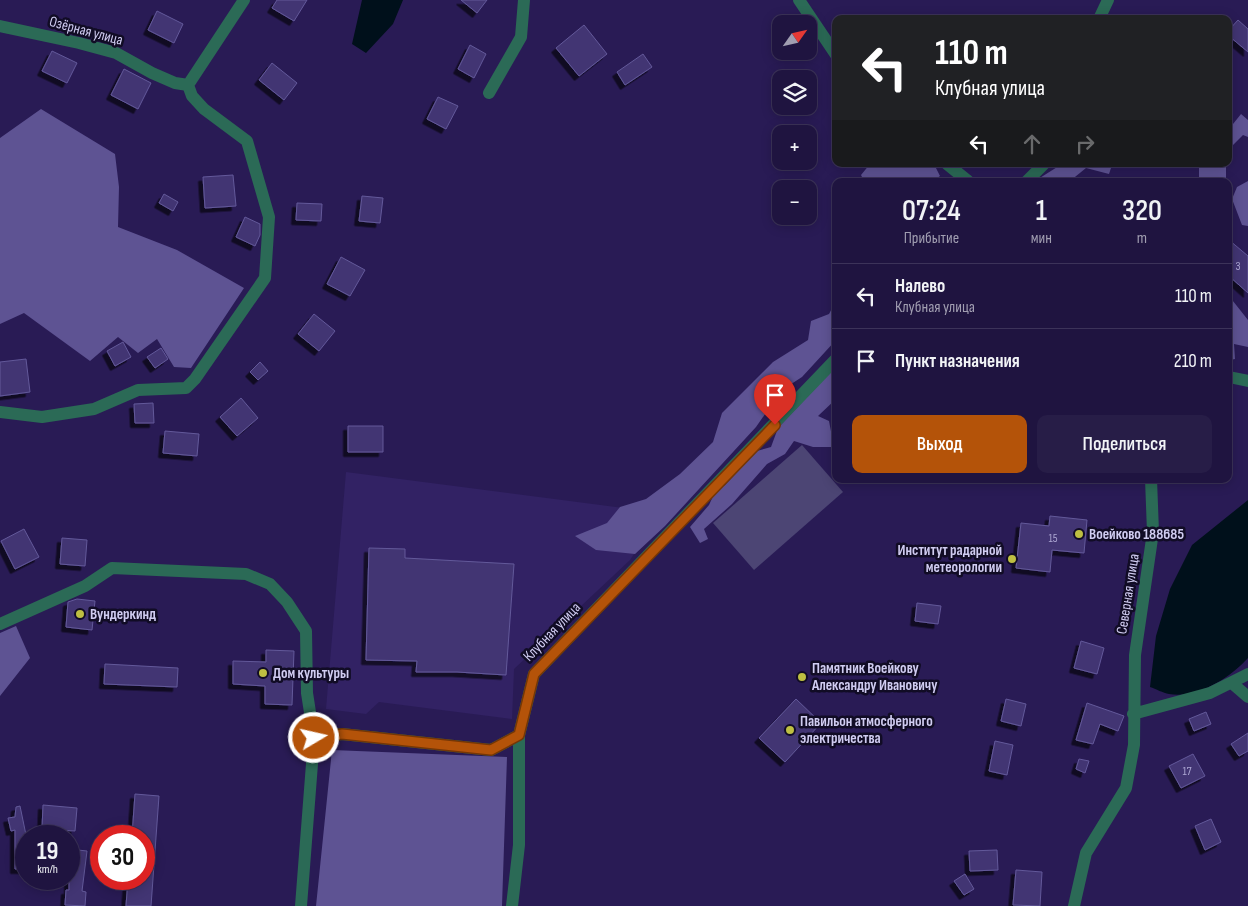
<!DOCTYPE html>
<html lang="ru">
<meta charset="utf-8">
<style>
body{margin:0;font-family:"Sofia Sans Condensed",sans-serif;background:#271d47;color:#f1f3f6;height:100vh;display:flex;flex-direction:column;font-size:19px;white-space:nowrap}
*{box-sizing:border-box;margin:0}
p{font-size:16px;color:#a19eb1}
.icon{flex:none;width:28px;height:28px;fill:none;stroke:currentColor;stroke-width:2;stroke-linecap:round;stroke-linejoin:round}
.map{position:relative;flex:1;overflow:hidden}
.panel{position:absolute;left:832px;top:178px;width:400px;height:305px;display:flex;flex-direction:column;background:#1f1440;border-radius:10px;box-shadow:0 2px 12px #0003,0 0 0 1px #3c3359}
.panel>*{flex:none}
.top-card{position:absolute;left:832px;top:15px;width:400px;height:152px;border-radius:10px;box-shadow:0 2px 12px #0003,0 0 0 1px #3c3359;background:#202124;color:#fff;overflow:hidden}
.needle{width:32px;rotate:56deg}
.fabs{position:absolute;left:772px;top:15px;display:grid;gap:10px}
.fabs a{display:grid;place-items:center;width:45px;height:45px;border-radius:10px;background:#1f1440;box-shadow:0 2px 12px #0003,0 0 0 1px #3c3359;font-size:25px}
.speed{position:absolute;left:15px;top:825px;display:flex;gap:10px;font-size:25px;font-weight:700;text-align:center}
.speed>*{display:grid;place-content:center;width:65px;height:65px;border-radius:50%;background:#1f1440;box-shadow:0 2px 12px #0003,0 0 0 1px #3c3359;line-height:1}
.speed small{font-size:12px;font-weight:400}
.speed .limit{border:8px solid #d22;background:#fff;color:#111}
.pin{position:absolute;display:grid;place-items:center;width:42px;height:42px;color:#fff;margin:-51px -21px;border-radius:50% 50% 50% 0;rotate:-45deg;box-shadow:0 0 5px #0007}
.pin .icon{rotate:45deg}
.me{position:absolute;width:55px;margin:-28px;rotate:81deg;stroke-linejoin:round;filter:drop-shadow(0 0 4px #0008)}
.turn{display:flex;align-items:center;gap:18px;height:105px;padding:0 20px;font-size:22px}
.turn .icon{width:65px;height:65px;stroke-width:2.5}
.turn b{display:block;font-size:35px;line-height:42px}
.lanes{display:flex;align-items:center;height:48px;padding:0 20px;background:#0003;justify-content:center;gap:25px;direction:ltr}
.lanes .off{opacity:.35}
.eta{display:flex;justify-content:space-evenly;align-items:center;height:85px;text-align:center}
.eta b{font-size:30px;font-weight:600;line-height:35px}
.primary-button{display:flex;gap:10px;margin-top:auto;padding:10px 20px}
.primary-button a{flex:1;height:58px;border-radius:10px;background:#b45309;color:#fff;font-size:20px;font-weight:600;line-height:58px;text-align:center}
.primary-button a+a{background:#271d47;color:#f1f3f6}
ul{padding:0;list-style:none}
li{display:flex;align-items:center;gap:15px;height:65px;padding:0 20px;border-top:1px solid #3c3359}
li div{flex:1}
li b{display:block;font-size:19px}
li em{font-style:normal}
.map>svg:first-child{display:block}
.built{fill:#322264}
.green{fill:#4c4574}
.forest{fill:#5e5393}
.water{fill:#00101b}
.building{fill:#423673;stroke:#63599a;filter:url(#shadow)}
.lines{fill:none;stroke-linecap:round;stroke-linejoin:round}
.minor{stroke:#2b6a56;stroke-width:12}
.tertiary{stroke:#2b6a56;stroke-width:12}
.route-casing{stroke:#753606;stroke-width:12}
.route{stroke:#b45309;stroke-width:9}
.poi-dot{fill:#bebf42;stroke:#110c25;stroke-width:2}
.labels{text-anchor:middle;dominant-baseline:central;stroke-width:5;stroke-linejoin:round;paint-order:stroke}
.number-label{font-size:12px;fill:#aca6d2}
.street-label{font-size:15px;fill:#d0ccf1;stroke:#110c25}
.poi-label{font-size:15px;font-weight:bold;fill:#d0ccf1;stroke:#110c25;text-anchor:start}
</style>
<div class="map">
<svg width="1248" height="906" viewBox="0 0 1248 906">
<defs>
<filter id="shadow"><feDropShadow dx="-4.5" dy="4.5" stdDeviation="0" flood-color="#0009"/></filter>
</defs>
<rect width="100%" height="100%" fill="#291b55"/>
<path class="built" d="M346,472L662,513L630,560L514,669L512,719L379,702L366,714L326,709Z"/>
<path class="green" d="M802,445L843,492L754,570L713,523Z"/>
<path class="forest" d="M41,109L115,154L119,187L118,227L177,250L244,288L191,368L174,367L157,339L138,353L118,337L90,361L24,313L0,324V138Z
M1241,114L1248,120V137L1243,135L1229,149V129Z
M870,164H934L940,176L933,181H864L861,175Z
M1062,164H1110L1112,165L1109,174L1086,168L1070,181H1035Z
M1199,164H1224L1226,165V181H1204L1199,177Z
M1248,181V226L1242,225L1232,199L1237,187Z
M1229,296L1248,320V347L1234,344L1235,359L1230,360Z
M836,301V340L802,377L782,390L756,427L665,526L635,554L596,550L575,536L607,523L620,507L646,499L680,474L713,442L722,413L773,362L808,340L811,321L829,314Z
M836,366V399L818,416L829,421L834,447H813L794,441L785,454L767,464L732,504L704,529L708,539L700,543L690,527L709,505L715,492L725,485L757,451L771,447L778,428Z
M16,626L30,658L0,696V633Z
M332,750L507,757L502,906H316Z"/>
<path class="water" d="M362,0H403L393,24L366,53L352,44Z
M1248,500V658C1230,678 1197,699 1169,694C1163,693 1156,689 1150,687L1156,636L1170,589L1192,545Z"/>
<path class="building" d="M277,0H307L294,21L272,8Z
M461,0H487L477,13Z
M157,11L183,24L174,43L148,30Z
M1238,20L1248,29V52L1229,36V30Z
M584,25L607,54L579,76L556,48Z
M470,45L486,54L474,78L458,69Z
M52,51L77,63L67,83L42,71Z
M643,54L652,67L625,85L617,72Z
M272,63L297,83L284,100L259,80Z
M124,69L151,83L138,109L111,95Z
M438,97L458,106L446,129L427,119Z
M233,175L236,206L205,208L203,177Z
M164,194L178,202L173,211L159,203Z
M362,196L383,198L380,223L359,221Z
M297,203L322,204L321,221L296,220Z
M245,217L260,224V235L255,246L236,237Z
M1229,240L1248,256V293L1229,276Z
M341,257L365,270L350,296L327,284Z
M314,314L335,331L319,351L298,334Z
M123,342L131,357L115,366L107,351Z
M161,348L168,359L155,368L147,357Z
M26,359L30,392L0,396V362Z
M260,362L268,371L258,380L250,372Z
M241,398L258,418L237,436L220,417Z
M153,403L154,423H135L134,404Z
M348,426H383V452H348Z
M165,431L199,434L197,456L163,453Z
M1050,516L1087,520L1084,553L1052,550L1050,572L1016,568L1021,523L1049,526Z
M24,529L39,557L15,569L1,541Z
M62,538L87,540L85,566L60,564Z
M369,548L405,549V558L514,564L506,675L457,672H416L417,661L366,660Z
M77,599L95,601L92,630L66,627L68,602Z
M917,603L941,606L938,624L915,621Z
M1081,641L1104,648L1097,674L1074,668Z
M266,650L294,651L292,705L265,704V686L233,684V661L266,662Z
M105,664L178,668L177,687L104,684Z
M796,699L821,723L785,762L759,738Z
M1006,699L1026,704L1021,726L1001,721Z
M1087,703L1124,716L1118,731L1100,724L1093,744L1076,740Z
M1206,712L1211,724L1194,731L1189,719Z
M1248,733V751L1239,756L1231,744Z
M995,741L1013,745L1007,775L989,771Z
M1193,754L1205,776L1181,788L1169,766Z
M1079,759L1089,761L1085,773L1076,769Z
M135,794L159,796L151,906H126L128,879H144V836H132Z
M43,805L77,808L75,831L42,829Z
M20,806L26,835V869H15V830L11,831L8,818L15,817L16,807Z
M1211,819L1221,842L1205,850L1195,826Z
M69,849L87,851L82,891L86,892L85,906L65,905L66,890H69Z
M997,850L998,870L970,871L969,851Z
M1016,870L1042,872L1040,906L1013,905Z
M965,874L974,889L964,895L954,881Z"/>
<g class="lines">
<path class="minor" d="M1099,19L1108,0
M0,26L79,43L116,53L152,73L175,83L188,85
M489,93L521,37L524,0
M1027,181L1044,164
M0,412L42,417L94,409L138,390L186,388L195,379L265,278L269,217L247,141L204,109L192,96L188,85L244,0
M0,624L85,586L112,568L246,574L270,584L287,602L306,631L307,693L314,738L301,906
M1233,684L1248,697
M1133,714L1210,693L1248,674
M314,738L342,734L491,750L519,735
M512,906L519,845V735L534,674L836,359
M1074,906L1086,853L1126,788L1134,745L1135,655L1153,532L1151,479"/>
<path class="tertiary" d="M799,0L836,55
M947,164L968,181
M1229,377L1248,381"/>
</g>
<g class="lines">
<g class="route-casing">
<path id="route" d="M314,738L342,734L491,750L519,735L534,674L775,425"/>
</g>
<use href="#route" class="route"/>
</g>
<g class="poi-dot">
<circle cx="1079" cy="534" r="5"/>
<circle cx="1012" cy="559" r="5"/>
<circle cx="80" cy="614" r="5"/>
<circle cx="263" cy="673" r="5"/>
<circle cx="802" cy="677" r="5"/>
<circle cx="790" cy="730" r="5"/>
</g>
<g class="labels">
<g class="number-label">
<text x="1238" y="266">3</text>
<text x="1053" y="538">15</text>
<text x="1187" y="771">17</text>
</g>
<g class="street-label">
<text transform="translate(86 31) rotate(15)">Озёрная улица</text>
<text transform="translate(1128 594) rotate(-81)">Северная улица</text>
<text transform="translate(552 632) rotate(-46)">Клубная улица</text>
</g>
<g class="poi-label">
<text x="1089" y="534">Воейково 188685</text>
<text x="1002" y="550" text-anchor="end">Институт радарной<tspan x="1002" dy="17">метеорологии</tspan></text>
<text x="90" y="614">Вундеркинд</text>
<text x="812" y="668">Памятник Воейкову<tspan x="812" dy="17">Александру Ивановичу</tspan></text>
<text x="273" y="673">Дом культуры</text>
<text x="800" y="721">Павильон атмосферного<tspan x="800" dy="17">электричества</tspan></text>
</g>
</g>
</svg>
<div class="fabs">
<a><svg class="needle" viewBox="-14 -14 28 28"><path d="M0-13l5 13h-10z" fill="#e53935"/><path d="M0 13l5-13h-10z" fill="#a19eb1"/></svg></a>
<a><svg class="icon" aria-label="layers" viewBox="0 0 24 24"><path d="M12 4l9 5-9 5-9-5zM3 14l9 5 9-5"/></svg></a>
<a>+</a>
<a>−</a>
</div>
<div class="speed"><div>19<small>km/h</small></div><div class="limit">30</div></div>
<div class="pin" style="left:775px;top:425px;background:#d93025"><svg class="icon" aria-label="arrive" viewBox="0 0 24 24"><path d="M6 21V4h12l-3 4 3 4H6"/></svg></div>
<svg class="me" style="left:314px;top:738px" viewBox="-20 -20 40 40"><circle r="17" fill="#b45309" stroke="#fff" stroke-width="3"/><path d="M0-11L8 9 0 5-8 9z" fill="#fff"/></svg>
<div class="top-card">
<div class="turn"><svg class="icon" aria-label="left" viewBox="0 0 24 24"><path d="M17 20v-9H6M10 6l-5 5 5 5"/></svg><div><b>110 m</b>Клубная улица</div></div>
<div class="lanes"><svg class="icon" aria-label="left" viewBox="0 0 24 24"><path d="M17 20v-9H6M10 6l-5 5 5 5"/></svg><svg class="icon off" aria-label="ahead" viewBox="0 0 24 24"><path d="M12 20V5M6 11l6-6 6 6"/></svg><svg class="icon off" aria-label="right" viewBox="0 0 24 24"><path d="M7 20v-9h11M14 6l5 5-5 5"/></svg></div>
</div>
<section class="panel">
<div class="eta">
<div><b>07:24</b><p>Прибытие</p></div>
<div><b>1</b><p>мин</p></div>
<div><b>320</b><p>m</p></div>
</div>
<ul>
<li><svg class="icon" aria-label="left" viewBox="0 0 24 24"><path d="M17 20v-9H6M10 6l-5 5 5 5"/></svg><div><b>Налево</b><p>Клубная улица</p></div><em>110 m</em></li>
<li><svg class="icon" aria-label="arrive" viewBox="0 0 24 24"><path d="M6 21V4h12l-3 4 3 4H6"/></svg><div><b>Пункт назначения</b></div><em>210 m</em></li>
</ul>
<div class="primary-button"><a>Выход</a><a>Поделиться</a></div>
</section>
</div>
